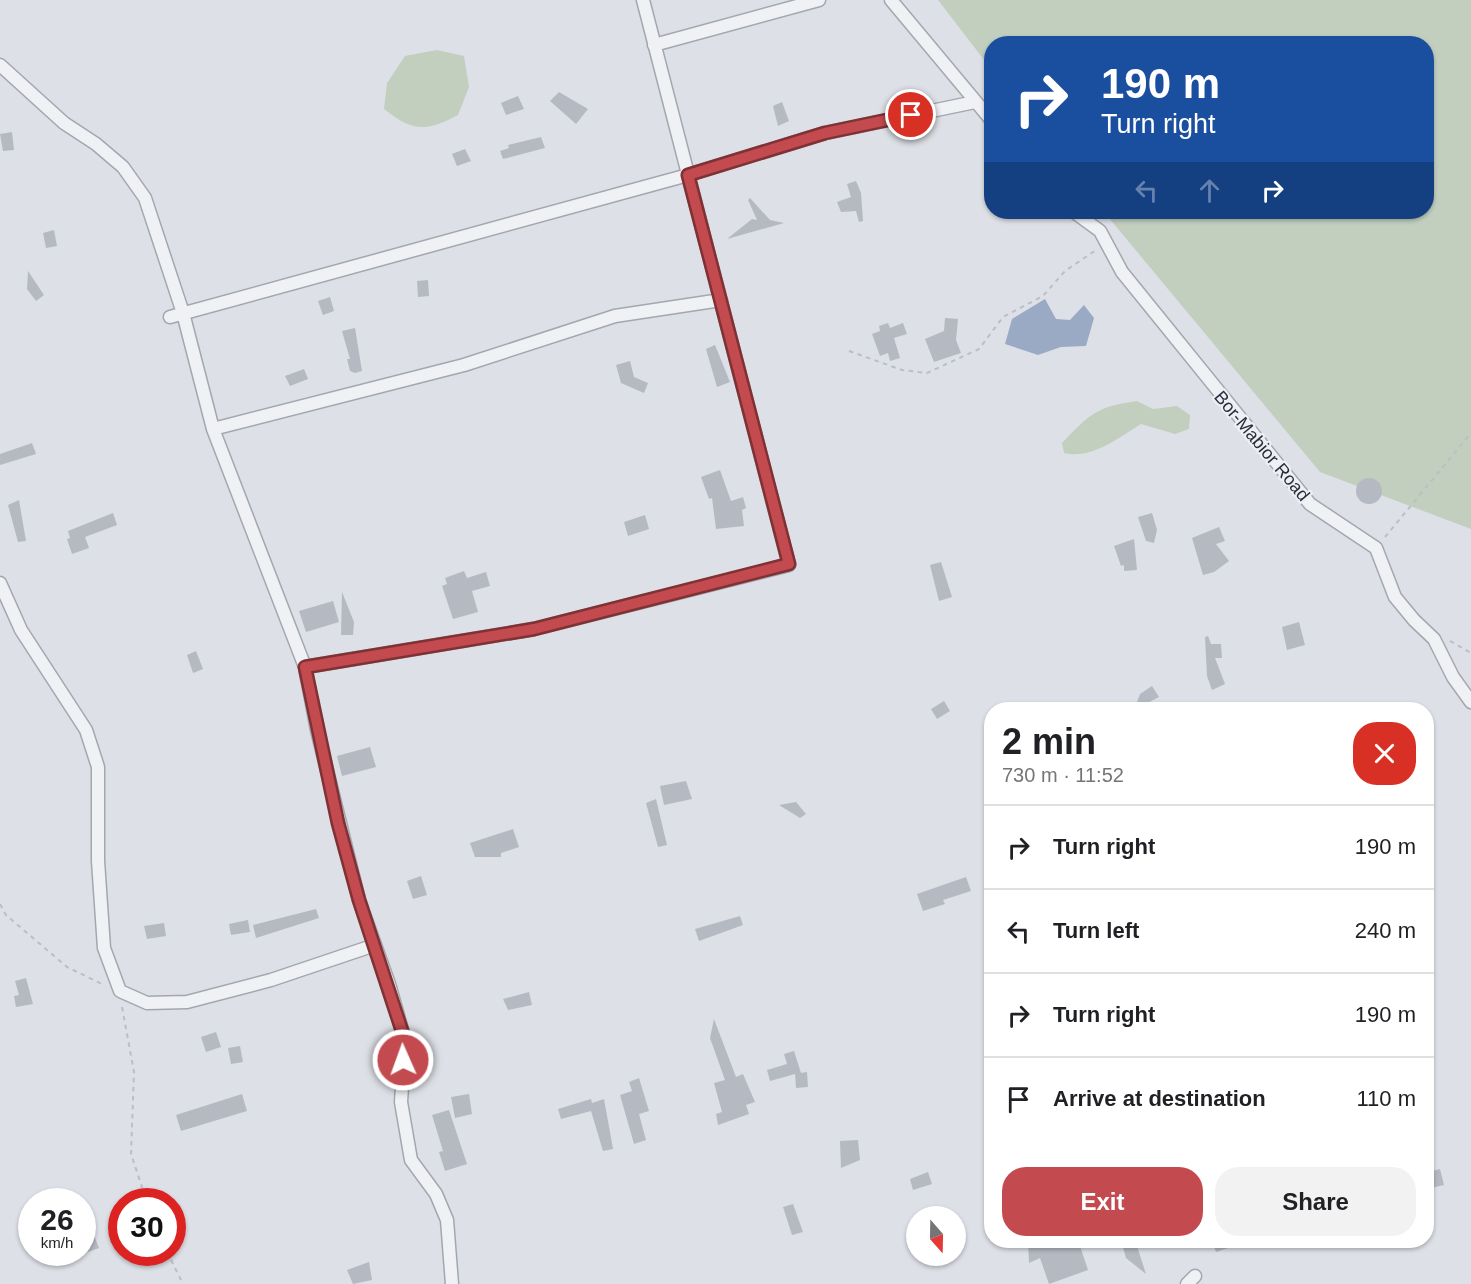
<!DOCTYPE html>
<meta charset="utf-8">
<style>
body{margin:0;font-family:Helvetica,sans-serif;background:#f2f2f2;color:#202124;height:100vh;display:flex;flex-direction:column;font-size:22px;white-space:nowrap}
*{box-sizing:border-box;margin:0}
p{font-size:20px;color:#757577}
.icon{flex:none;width:33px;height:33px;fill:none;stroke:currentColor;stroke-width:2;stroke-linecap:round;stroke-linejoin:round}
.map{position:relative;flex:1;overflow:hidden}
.details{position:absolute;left:984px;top:702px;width:450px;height:546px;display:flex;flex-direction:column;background:#fff;border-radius:24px;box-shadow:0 2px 4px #0004}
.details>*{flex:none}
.banner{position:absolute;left:984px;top:36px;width:450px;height:183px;border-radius:24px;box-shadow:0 2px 4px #0004;background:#1a4fa0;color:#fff;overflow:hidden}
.needle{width:39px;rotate:160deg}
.controls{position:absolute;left:906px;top:1206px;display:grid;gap:12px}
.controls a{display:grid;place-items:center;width:60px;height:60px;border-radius:50%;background:#fff;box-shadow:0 2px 4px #0004;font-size:30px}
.speed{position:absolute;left:18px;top:1188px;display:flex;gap:12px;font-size:30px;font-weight:700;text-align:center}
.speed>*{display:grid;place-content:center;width:78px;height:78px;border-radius:50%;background:#fff;box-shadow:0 2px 4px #0004;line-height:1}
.speed small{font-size:15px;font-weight:400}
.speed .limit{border:9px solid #d22;background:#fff;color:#111}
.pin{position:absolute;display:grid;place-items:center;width:51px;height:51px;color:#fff;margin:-26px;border:3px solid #fff;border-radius:50%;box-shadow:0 2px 6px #0007}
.me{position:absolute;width:66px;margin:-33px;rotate:358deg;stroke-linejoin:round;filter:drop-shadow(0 0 4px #0008)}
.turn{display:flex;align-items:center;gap:21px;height:126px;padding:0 18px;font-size:27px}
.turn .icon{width:78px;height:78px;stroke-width:2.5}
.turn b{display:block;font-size:42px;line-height:51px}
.lanes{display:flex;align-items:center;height:57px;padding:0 18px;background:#0003;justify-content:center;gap:30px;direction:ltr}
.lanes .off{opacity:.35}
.round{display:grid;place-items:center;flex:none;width:63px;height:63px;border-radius:24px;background:#f2f2f2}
.headline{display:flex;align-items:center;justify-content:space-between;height:102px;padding:0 18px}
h1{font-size:36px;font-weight:600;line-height:45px}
.action{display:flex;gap:12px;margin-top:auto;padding:12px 18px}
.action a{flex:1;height:69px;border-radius:24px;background:#c34b50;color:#fff;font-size:24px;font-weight:600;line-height:69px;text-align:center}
.action a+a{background:#f2f2f2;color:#202124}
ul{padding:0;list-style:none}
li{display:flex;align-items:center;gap:18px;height:84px;padding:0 18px;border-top:2px solid #e0e0e0}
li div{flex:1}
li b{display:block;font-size:22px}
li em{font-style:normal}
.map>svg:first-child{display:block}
.green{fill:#c2cfbf}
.water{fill:#9baac4}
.building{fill:#b5b9c2}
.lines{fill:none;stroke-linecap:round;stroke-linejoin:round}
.minor-casing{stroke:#a3a7af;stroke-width:15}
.path{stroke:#bcbec5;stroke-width:2;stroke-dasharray:4.5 4.5;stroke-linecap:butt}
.minor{stroke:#f0f1f5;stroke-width:12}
.route-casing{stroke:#7f3134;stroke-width:15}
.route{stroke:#c34b50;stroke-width:10}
.labels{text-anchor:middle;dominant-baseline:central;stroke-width:4.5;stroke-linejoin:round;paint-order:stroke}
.street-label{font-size:18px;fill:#282d3b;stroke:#edeff4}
</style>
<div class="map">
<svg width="1471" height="1284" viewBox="0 0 1471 1284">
<rect width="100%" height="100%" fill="#dde0e6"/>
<path class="green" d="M938,0H1471V529L1320,472L1104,212H1426V44H992L991,69Z
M437,50L464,56L469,87L458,115C426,132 413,132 384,109L387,83L405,56Z
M1137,401L1153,409L1177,406L1190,415L1189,429L1175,434L1141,424C1120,437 1091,460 1064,453L1062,443C1091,413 1096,407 1137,401Z"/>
<path class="water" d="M1045,299L1056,319L1070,320L1084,305L1094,318L1086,346L1061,347L1038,355L1005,344L1012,319Z"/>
<path class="building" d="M559,92L588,109L576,124L550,101Z
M518,96L524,109L506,115L501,103Z
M782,102L789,121L778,126L773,106Z
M12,132L14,150L3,151L0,134Z
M541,137L545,148L503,159L500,151L509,148L508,145Z
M465,149L471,161L457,166L452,154Z
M856,181L861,193L863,221L859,222L856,211L841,212L837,202L851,197L847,184Z
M750,198L770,220L784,223L727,239L752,219L757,220L748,200Z
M54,230L57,246L46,248L43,233Z
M28,271L44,295L36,301L27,289Z
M428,280L429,296L418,297L417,281Z
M330,297L334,311L323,315L318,301Z
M945,318L958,319L956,340L961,353L934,362L925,339L944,331Z
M888,323L890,328L903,323L907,334L894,338L900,358L890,361L888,353L880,356L872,334L880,331L879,326Z
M355,328L362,371L355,373L350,371L347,359H350L342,331Z
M715,345L730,382L717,387L706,349Z
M630,361L634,377L648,383L644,393L621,383L616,365Z
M304,369L308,379L290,386L285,376Z
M32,443L36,454L0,465V454Z
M720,470L731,501L743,497L746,508L742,510L744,526L716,529L712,498L709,499L701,477Z
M1356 491a13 13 0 1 1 26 0a13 13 0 1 1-26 0Z
M19,500L26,541L18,542L8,505Z
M113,513L117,525L85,537L89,548L72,554L67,539L70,538L68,531Z
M1152,513L1157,530L1154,543L1146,541L1138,517Z
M645,515L649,529L628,536L624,522Z
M1219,527L1225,541L1216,544L1229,561L1214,572L1203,575L1192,538Z
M1134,539L1137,570L1124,571V565L1121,566L1114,546Z
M941,562L952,597L939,601L930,565Z
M464,571L467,578L486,572L490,586L472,591L478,612L453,619L442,586L447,584L445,578Z
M342,592L354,622L353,635H341Z
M333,601L339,622L306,632L299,611Z
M1299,622L1305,645L1287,650L1282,627Z
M1208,636L1211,644H1221L1222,658H1215L1225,684L1212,690L1207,676L1205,637Z
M196,651L203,669L193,673L187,655Z
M1152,686L1159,697L1134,710L1140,694Z
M944,701L950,711L937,719L931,709Z
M370,747L376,767L342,776L337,756Z
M686,781L692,799L664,805L660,786Z
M656,799L667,845L658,847L646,803Z
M796,802L806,814L800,818L779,805Z
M513,829L519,847L501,853V857H475L470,843Z
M421,876L427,895L413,899L407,881Z
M966,877L971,891L943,900L945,904L923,911L917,894Z
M316,909L319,918L256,938L253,925Z
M740,916L743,925L699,941L695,929Z
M248,920L250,932L231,935L229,924Z
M164,923L166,936L147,939L144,926Z
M26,978L33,1004L16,1007L14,996L19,995L15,981Z
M529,992L532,1005L508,1010L503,999Z
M714,1019L736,1077L743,1074L755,1102L746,1105L749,1114L718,1125L716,1114L722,1112L714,1083L725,1080L710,1038Z
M216,1032L221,1047L206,1052L201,1037Z
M240,1046L243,1062L231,1064L228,1048Z
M794,1051L801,1073L807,1072L808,1087L796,1088L795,1074L770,1081L767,1070L787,1064L784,1054Z
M639,1078L649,1111L639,1114L646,1140L634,1144L620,1095L632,1091L629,1082Z
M242,1094L247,1111L181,1131L176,1115Z
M469,1094L472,1114L455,1118L451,1097Z
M591,1099L592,1103L604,1099L613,1149L603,1151L591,1111L561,1119L558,1109Z
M449,1110L467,1164L445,1171L439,1152L443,1151L432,1115Z
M858,1140L860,1160L841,1168L840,1141Z
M1440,1169L1444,1185L1431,1188L1428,1172Z
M928,1172L932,1184L913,1190L910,1179Z
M793,1204L803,1232L792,1235L783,1207Z
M82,1205L99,1248L88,1252L82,1236Z
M1028,1240H1078L1088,1270L1049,1284L1040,1258L1029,1263Z
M1135,1240L1146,1274L1126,1258L1122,1244Z
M1212,1240H1245L1246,1242L1216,1252Z
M369,1262L372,1280L353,1284L347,1270Z"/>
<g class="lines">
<g class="minor-casing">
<path id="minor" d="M891,0L992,121
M654,45L819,0
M0,65L64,123L96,144L123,167L145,198L183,313L213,429L305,667L317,730L359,900L389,984L405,1040L401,1102L411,1160L436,1194L447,1220L452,1284
M1074,212L1100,231L1122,272L1310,504L1376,548L1395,597L1414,620L1434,639L1453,677L1471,702
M170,317L688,175L825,133L975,102
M213,429L464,365L615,316L721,300
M0,583L21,630L86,730L98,767V861L104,948L120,991L147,1003L187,1002L271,980L375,945
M305,667L534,629L789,565L643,0
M1187,1284L1195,1276"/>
</g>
<path class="path" d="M849,351L902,370L927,373L979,349L1003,317L1043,296L1065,271L1096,250
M1385,537L1471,433
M1450,641L1471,653
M0,904L6,915L67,967L104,985
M122,1007L134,1072L131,1154L147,1202
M167,1252L183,1284"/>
<use href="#minor" class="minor"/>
</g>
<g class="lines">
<g class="route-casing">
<path id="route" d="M403,1060L405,1040L359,900L338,823L305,667L534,629L789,564L688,175L825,133L911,115"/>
</g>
<use href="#route" class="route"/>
</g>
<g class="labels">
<g class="street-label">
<text transform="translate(1262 446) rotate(50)">Bor-Mabior Road</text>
</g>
</g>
</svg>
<div class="controls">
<a><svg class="needle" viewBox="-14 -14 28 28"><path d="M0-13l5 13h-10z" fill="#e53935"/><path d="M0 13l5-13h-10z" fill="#757577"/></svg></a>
</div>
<div class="speed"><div>26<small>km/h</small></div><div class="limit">30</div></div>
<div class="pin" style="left:911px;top:115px;background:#d93025"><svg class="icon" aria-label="arrive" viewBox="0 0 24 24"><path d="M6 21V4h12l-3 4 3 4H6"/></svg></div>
<svg class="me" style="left:403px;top:1060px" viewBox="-20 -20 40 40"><circle r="17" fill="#c34b50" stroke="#fff" stroke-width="3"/><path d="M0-11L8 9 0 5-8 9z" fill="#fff"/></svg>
<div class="banner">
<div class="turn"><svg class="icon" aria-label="right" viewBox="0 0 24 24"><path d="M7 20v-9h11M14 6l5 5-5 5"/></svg><div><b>190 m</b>Turn right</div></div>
<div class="lanes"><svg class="icon off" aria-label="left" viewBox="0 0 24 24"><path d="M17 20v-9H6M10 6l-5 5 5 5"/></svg><svg class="icon off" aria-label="ahead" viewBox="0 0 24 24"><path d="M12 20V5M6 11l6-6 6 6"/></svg><svg class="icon" aria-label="right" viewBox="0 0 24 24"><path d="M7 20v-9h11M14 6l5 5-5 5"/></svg></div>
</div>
<section class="details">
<div class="headline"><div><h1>2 min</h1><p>730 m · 11:52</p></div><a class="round" style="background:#d93025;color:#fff"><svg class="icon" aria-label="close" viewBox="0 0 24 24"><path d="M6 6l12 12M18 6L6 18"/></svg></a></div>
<ul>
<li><svg class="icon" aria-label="right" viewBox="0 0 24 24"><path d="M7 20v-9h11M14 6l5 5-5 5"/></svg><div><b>Turn right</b></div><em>190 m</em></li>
<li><svg class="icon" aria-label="left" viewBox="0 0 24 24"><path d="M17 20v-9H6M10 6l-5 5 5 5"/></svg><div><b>Turn left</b></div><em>240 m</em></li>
<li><svg class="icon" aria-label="right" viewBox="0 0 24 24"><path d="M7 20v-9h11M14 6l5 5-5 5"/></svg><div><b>Turn right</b></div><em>190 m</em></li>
<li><svg class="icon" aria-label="arrive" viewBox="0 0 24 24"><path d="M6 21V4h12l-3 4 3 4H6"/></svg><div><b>Arrive at destination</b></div><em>110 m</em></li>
</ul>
<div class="action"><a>Exit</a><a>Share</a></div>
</section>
</div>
